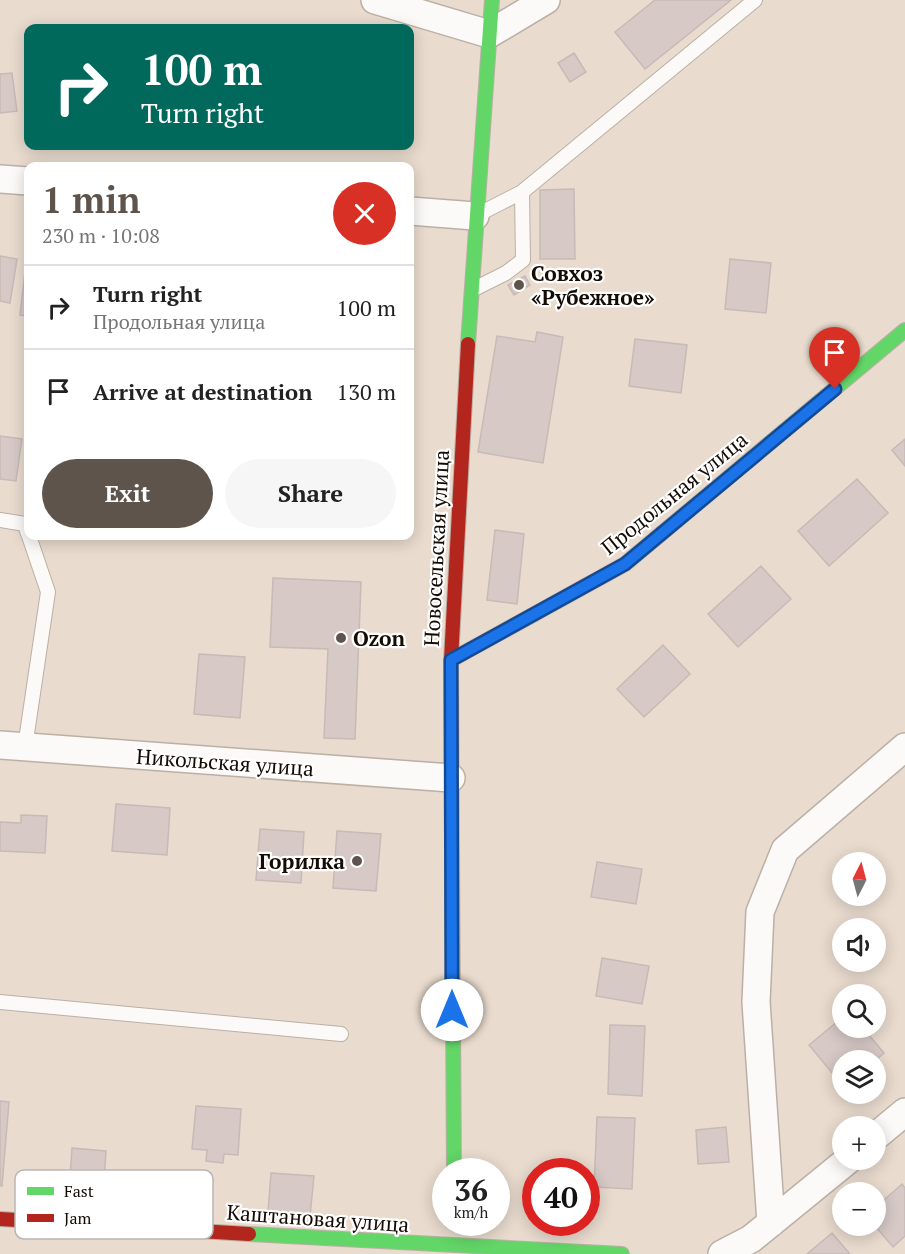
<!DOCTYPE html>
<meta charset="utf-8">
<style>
body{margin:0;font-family:"PT Serif",serif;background:#f6f6f6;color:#222;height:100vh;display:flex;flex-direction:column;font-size:22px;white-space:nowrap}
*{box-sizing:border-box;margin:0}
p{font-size:20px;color:#767676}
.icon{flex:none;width:33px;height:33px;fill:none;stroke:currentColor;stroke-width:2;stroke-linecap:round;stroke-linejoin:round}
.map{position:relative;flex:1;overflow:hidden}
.sheet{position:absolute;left:24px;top:162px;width:390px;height:378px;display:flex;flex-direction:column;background:#fff;border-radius:12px;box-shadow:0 3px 15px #0003}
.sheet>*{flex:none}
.guide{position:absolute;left:24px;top:24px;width:390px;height:126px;border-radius:12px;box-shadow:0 3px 15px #0003;background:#00695c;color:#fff;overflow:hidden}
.needle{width:39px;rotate:6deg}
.fabs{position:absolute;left:832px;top:852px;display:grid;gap:12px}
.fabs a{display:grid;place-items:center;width:54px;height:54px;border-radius:50%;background:#fff;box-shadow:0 3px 15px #0003;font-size:30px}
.speed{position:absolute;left:432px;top:1158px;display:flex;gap:12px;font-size:30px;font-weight:700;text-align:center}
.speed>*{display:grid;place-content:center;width:78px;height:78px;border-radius:50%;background:#fff;box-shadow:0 3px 15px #0003;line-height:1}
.speed small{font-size:15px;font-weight:400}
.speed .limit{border:9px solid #d22;background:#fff;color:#111}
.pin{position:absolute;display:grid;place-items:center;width:51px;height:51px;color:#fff;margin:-62px -26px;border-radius:50% 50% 50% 0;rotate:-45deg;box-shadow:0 0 6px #0007}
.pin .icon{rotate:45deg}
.me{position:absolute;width:66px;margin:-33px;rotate:0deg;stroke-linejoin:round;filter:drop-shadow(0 0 4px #0008)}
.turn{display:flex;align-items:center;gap:21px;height:126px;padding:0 18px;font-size:27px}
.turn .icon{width:78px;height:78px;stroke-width:2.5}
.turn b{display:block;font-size:42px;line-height:51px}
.round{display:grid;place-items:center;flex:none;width:63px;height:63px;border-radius:32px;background:#f6f6f6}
.headline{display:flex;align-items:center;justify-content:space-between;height:102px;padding:0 18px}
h1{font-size:36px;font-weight:700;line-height:45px;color:#5f544b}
.cta{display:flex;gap:12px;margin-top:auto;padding:12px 18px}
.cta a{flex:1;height:69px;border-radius:36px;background:#5f544b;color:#fff;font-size:24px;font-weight:700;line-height:69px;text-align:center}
.cta a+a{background:#f6f6f6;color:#222}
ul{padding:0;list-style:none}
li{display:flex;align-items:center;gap:18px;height:84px;padding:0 18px;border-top:2px solid #e0e0e0}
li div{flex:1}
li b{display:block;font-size:22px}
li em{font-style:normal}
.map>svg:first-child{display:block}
.building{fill:#d6c9c6;stroke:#c7bab7;stroke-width:1.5}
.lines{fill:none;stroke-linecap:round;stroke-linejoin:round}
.lane-casing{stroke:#bbb0a5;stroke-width:16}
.street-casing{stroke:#bbb0a5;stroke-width:30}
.fast-casing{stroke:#bbb0a5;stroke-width:16}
.jam-casing{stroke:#bbb0a5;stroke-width:16}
.lane{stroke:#fcfaf8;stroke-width:14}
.street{stroke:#fcfaf8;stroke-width:27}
.fast{stroke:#63d668;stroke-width:14}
.jam{stroke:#b3261e;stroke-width:14}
.route-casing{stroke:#114b97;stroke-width:15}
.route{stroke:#1a73e8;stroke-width:10}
.poi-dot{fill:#5f544b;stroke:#fff;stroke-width:2}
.labels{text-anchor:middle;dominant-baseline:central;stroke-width:4.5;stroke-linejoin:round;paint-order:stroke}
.poi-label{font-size:21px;font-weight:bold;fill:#140b04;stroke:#fff;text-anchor:start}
.street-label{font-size:21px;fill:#140b04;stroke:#fff}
.key{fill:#fff;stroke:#b8b6b4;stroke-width:1.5}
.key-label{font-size:16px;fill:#140b04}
</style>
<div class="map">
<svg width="905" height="1254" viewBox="0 0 905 1254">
<rect width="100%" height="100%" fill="#e9dbce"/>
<path class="building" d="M655,0H731L645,69L615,32Z
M574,53L586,72L570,82L558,63Z
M12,73L17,111L0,113V74Z
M574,189L575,259H540V190Z
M0,256L17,259L10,303L0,301Z
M730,259L771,263L766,313L725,309Z
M26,264H28V316L20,315Z
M525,276L530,285L514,295L508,285Z
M537,332L563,337L543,463L478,452L497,336L535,342Z
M635,339L687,345L681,393L629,386Z
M0,436L22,439L16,481L0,479Z
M905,439V466L892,450Z
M857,479L888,513L829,566L798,531Z
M495,530L524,534L517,604L487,600Z
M761,566L791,599L738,647L708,614Z
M273,578L361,582L355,739L324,738L328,649L270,647Z
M663,645L690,674L644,717L617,689Z
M199,654L245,657L240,718L194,714Z
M116,804L170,808L167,855L112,851Z
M21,815L47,816L45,853L0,851V822L21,823Z
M260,829L304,832L301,883L256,880Z
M337,831L381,834L376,891L333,888Z
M597,862L642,869L636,904L591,897Z
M602,958L649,966L642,1004L596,996Z
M843,1017V1028H863L884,1053L876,1060H843V1086L809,1045Z
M610,1025L645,1026L642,1096L608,1094Z
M0,1101L9,1102L2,1186H0Z
M196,1106L241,1109L238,1155L224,1154L223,1163L206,1161L207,1150L192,1149Z
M597,1117L635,1118L632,1189L594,1187Z
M726,1127L729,1162L698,1164L696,1130Z
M72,1148L106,1151L103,1196L69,1194Z
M271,1173L314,1176L310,1216L268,1212Z
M902,1184L905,1188V1236L893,1247L875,1226L876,1207Z
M832,1233L850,1254H807Z"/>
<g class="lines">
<g class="lane-casing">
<path id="lane" d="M522,192L755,0
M472,290L506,273L523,260L522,192L477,215
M0,520L25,524L28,534
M25,747L48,592L29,536
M0,1002L341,1034"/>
</g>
<g class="street-casing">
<path id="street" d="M375,0L489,34L546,0
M0,179L28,181
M410,211L475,216
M0,745L451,778
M876,1136L905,1112
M771,1223L756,1002L760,912L785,850L905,747
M722,1254L751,1239L848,1160"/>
</g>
<g class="fast-casing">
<path id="fast" d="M468,344L492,0
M662,533L905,330
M452,848L454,1172
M249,1234L622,1254"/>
</g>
<g class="jam-casing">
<path id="jam" d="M451,660L625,564L662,533
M452,848L451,660L468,344
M0,1219L249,1234"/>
</g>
<use href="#lane" class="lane"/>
<use href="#street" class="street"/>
<use href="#fast" class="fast"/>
<use href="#jam" class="jam"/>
</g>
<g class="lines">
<g class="route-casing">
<path id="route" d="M452,1010L451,660L625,564L835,389"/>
</g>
<use href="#route" class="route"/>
</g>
<g class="poi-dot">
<circle cx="519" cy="285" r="6"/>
<circle cx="341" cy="638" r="6"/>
<circle cx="357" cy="861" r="6"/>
</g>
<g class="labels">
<g class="poi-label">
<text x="531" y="273">Совхоз<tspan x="531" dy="24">«Рубежное»</tspan></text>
<text x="353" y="638">Ozon</text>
<text x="345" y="861" text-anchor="end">Горилка</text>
</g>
<g class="street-label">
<text transform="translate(674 493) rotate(-39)">Продольная улица</text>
<text transform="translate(436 548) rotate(-87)">Новосельская улица</text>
<text transform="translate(225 762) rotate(4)">Никольская улица</text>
<text transform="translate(318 1218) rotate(4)">Каштановая улица</text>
</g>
</g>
<rect x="15" y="1170" width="198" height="69" rx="9" class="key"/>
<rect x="27" y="1187" width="27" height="8" fill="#63d668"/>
<rect x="27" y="1214" width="27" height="8" fill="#b3261e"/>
<g class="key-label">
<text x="64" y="1197">Fast</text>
<text x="64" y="1224">Jam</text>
</g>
</svg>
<div class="fabs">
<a><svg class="needle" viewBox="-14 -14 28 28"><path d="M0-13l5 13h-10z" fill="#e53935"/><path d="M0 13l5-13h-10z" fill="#767676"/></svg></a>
<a><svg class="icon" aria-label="sound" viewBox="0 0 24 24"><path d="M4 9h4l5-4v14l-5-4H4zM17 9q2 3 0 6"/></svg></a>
<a><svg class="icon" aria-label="search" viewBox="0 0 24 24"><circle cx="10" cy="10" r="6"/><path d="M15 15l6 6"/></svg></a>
<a><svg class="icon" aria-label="layers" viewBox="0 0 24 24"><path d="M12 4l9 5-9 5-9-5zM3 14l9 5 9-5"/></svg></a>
<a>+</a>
<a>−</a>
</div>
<div class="speed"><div>36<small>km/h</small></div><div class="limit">40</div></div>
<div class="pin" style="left:835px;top:389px;background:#d93025"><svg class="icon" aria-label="arrive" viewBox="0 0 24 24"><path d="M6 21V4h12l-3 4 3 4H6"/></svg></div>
<svg class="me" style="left:452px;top:1010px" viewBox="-20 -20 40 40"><circle r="19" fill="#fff"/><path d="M0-13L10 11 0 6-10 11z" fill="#1a73e8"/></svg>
<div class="guide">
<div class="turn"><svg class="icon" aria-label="right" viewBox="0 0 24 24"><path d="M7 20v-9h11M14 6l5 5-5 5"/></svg><div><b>100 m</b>Turn right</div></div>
</div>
<section class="sheet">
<div class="headline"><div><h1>1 min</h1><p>230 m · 10:08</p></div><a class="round" style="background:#d93025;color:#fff"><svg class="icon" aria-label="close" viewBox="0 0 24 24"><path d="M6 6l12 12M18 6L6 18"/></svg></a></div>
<ul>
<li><svg class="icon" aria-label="right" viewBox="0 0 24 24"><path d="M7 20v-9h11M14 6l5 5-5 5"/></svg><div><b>Turn right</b><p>Продольная улица</p></div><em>100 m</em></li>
<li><svg class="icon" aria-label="arrive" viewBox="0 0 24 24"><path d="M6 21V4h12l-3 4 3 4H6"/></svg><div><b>Arrive at destination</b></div><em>130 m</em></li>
</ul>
<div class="cta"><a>Exit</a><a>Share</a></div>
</section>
</div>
